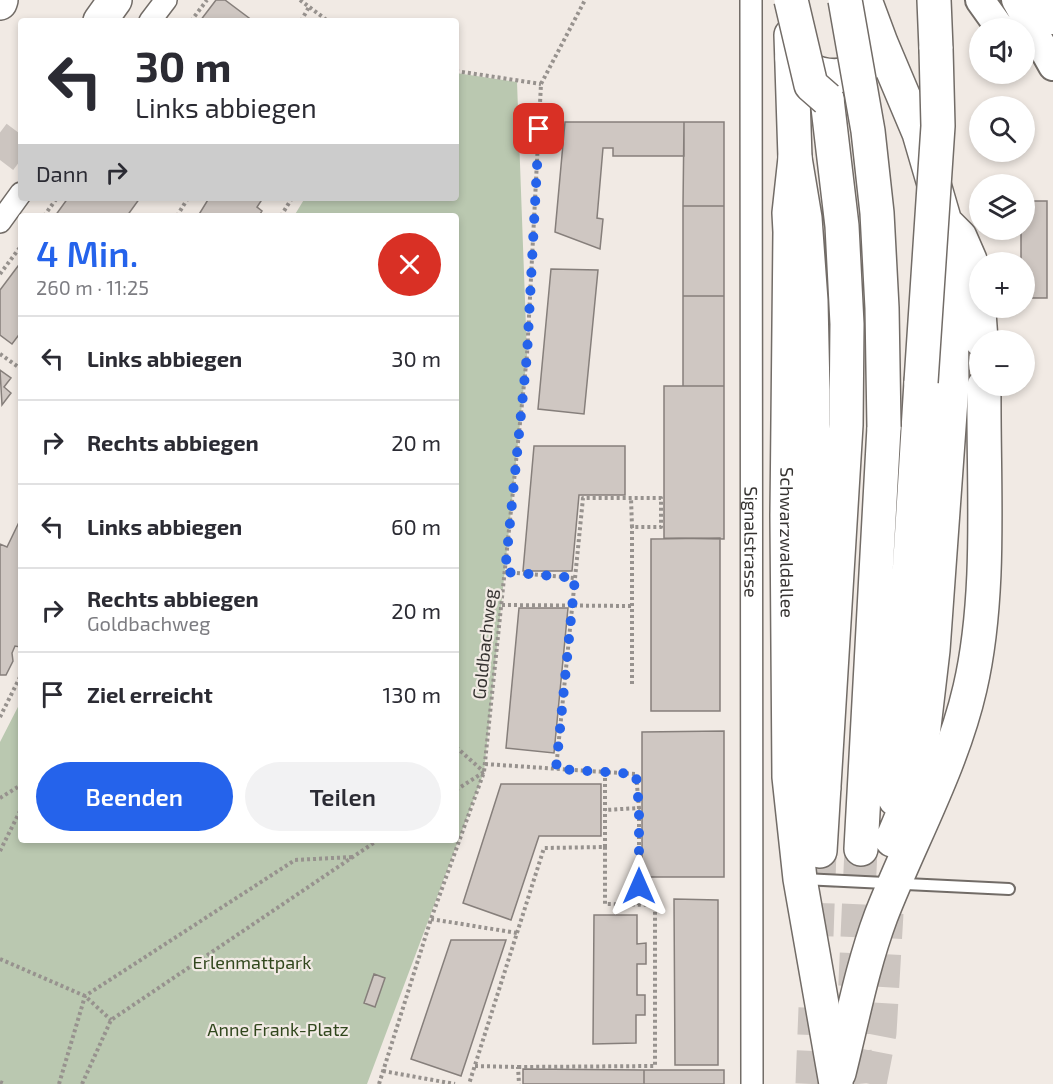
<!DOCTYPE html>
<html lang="de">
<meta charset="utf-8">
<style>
body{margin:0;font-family:"Exo 2",sans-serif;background:#f2f2f3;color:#2b2b33;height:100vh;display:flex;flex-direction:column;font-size:22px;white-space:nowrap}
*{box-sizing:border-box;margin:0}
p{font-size:20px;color:#7c7c81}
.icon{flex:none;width:33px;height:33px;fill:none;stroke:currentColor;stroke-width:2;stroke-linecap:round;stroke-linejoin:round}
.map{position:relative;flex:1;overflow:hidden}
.side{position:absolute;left:18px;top:213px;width:441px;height:630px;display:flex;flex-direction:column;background:#fff;border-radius:6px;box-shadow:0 3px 9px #0003}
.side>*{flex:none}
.hud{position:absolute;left:18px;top:18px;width:441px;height:183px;border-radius:6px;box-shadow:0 3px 9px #0003;background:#fff;color:#2b2b33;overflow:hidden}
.fabs{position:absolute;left:969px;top:18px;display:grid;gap:12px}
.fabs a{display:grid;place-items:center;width:66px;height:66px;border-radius:50%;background:#fff;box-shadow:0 3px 9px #0003;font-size:30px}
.pin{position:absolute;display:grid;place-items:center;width:51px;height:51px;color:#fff;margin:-26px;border-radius:12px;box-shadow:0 3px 9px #0006}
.me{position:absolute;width:66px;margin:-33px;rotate:0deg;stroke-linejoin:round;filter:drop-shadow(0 0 4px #0008)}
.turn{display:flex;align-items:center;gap:21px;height:126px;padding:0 18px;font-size:27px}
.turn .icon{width:78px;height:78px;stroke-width:2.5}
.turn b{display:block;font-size:42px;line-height:51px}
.then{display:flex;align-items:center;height:57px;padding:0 18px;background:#0003;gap:12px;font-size:22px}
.round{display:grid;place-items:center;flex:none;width:63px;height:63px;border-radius:32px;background:#f2f2f3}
.head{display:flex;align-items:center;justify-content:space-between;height:102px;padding:0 18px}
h1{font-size:36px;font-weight:600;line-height:45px;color:#2563eb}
.primary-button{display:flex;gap:12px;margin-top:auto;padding:12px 18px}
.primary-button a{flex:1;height:69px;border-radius:36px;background:#2563eb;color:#fff;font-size:24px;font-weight:600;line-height:69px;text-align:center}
.primary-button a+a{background:#f2f2f3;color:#2b2b33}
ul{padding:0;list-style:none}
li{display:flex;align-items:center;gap:18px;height:84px;padding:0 18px;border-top:2px solid #e1e1e2}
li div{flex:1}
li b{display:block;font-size:22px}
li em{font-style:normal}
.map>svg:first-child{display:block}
.green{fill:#bac8b0}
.building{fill:#cfc7c2;stroke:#867f7b;stroke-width:1.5}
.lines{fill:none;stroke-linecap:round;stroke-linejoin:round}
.highway-tunnel{stroke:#ccc5c0;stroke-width:33;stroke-dasharray:33 16;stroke-linecap:butt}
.lane-casing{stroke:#726c67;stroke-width:14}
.street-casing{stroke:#726c67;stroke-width:24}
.secondary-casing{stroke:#726c67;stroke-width:32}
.primary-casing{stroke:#726c67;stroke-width:36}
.highway-casing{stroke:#726c67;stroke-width:36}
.path{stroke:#97928e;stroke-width:4;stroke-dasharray:3 3;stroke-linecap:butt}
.lane{stroke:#fff;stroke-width:10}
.street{stroke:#fff;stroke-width:21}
.secondary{stroke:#fff;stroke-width:28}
.primary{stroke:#fff;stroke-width:33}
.highway{stroke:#fff;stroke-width:33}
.highway-bridge-casing{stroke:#726c67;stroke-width:36;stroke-linecap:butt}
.highway-bridge{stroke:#fff;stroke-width:33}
.route{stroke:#2563eb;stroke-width:10;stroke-dasharray:0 18}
.labels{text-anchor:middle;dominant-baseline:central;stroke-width:4.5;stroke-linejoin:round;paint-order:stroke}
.street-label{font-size:18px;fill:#363331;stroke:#f1eae4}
.park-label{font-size:18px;fill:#31471d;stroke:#f1eae4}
</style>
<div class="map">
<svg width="1053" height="1084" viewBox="0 0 1053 1084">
<rect width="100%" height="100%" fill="#f1eae4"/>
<path class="green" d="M456,73L517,82L527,355L484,772L367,1084H0V742L21,701V840H456V216H294L305,198H456Z"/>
<path class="building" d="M216,0H225L253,21H200Z
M565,122H684V156H613V148H603L597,218L603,219L600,249L555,232Z
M684,122H724V206H683Z
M68,198H140L127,216H55Z
M209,198H263L257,207L262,211L259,216H198Z
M1024,201H1047V298H1024V262H1021V230H1024Z
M683,206H724V296H683Z
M21,262V332L12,344L0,335V290Z
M551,269L598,270L584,414L538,409Z
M683,296H724V386H683Z
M0,370L11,378L4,387L11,393L2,405Z
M664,386H724V539L664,538Z
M534,446H625V495H579L572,571H523Z
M21,518V645L20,647L15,646L12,653L13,661L6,675H0V544L7,547Z
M720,538V711H651V539Z
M519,608H568L554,753L506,748Z
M724,731V877H642V732Z
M501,784H601V836H539L511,920L463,903Z
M674,899L718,900V1065H675Z
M594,915H637V944L646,943V964H637V995H645V1015H636V1043L593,1044Z
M451,940H506L461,1076L411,1059Z
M374,974L385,978L375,1007L364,1003Z
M523,1069L644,1070V1084H523Z
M644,1070H724V1084H644Z"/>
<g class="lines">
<path class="highway-tunnel" d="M0,160L21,132
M817,936L820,851
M812,1084L815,1008
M858,1084L853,1026L861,849
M870,1084L880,1033L887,913"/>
<g class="lane-casing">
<path id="lane" d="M803,879L1009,889"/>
</g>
<g class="street-casing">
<g id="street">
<path id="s1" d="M751,0L752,1084"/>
<path d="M150,21L166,0"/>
<path d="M0,222L21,193"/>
</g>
</g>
<g class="secondary-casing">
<path id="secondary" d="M980,0L1000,28
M1016,0L1053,66
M1043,0L1053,20"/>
</g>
<g class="primary-casing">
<g id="primary">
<path d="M865,0L881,43L919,133L945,222L960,237L970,260L977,285L981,340"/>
<path id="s2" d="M791,35L795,158L789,213L790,232L787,516L789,777L800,879L836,1084"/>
<path d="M792,58C797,61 802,66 808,69C831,81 863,77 876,53"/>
<path d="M839,1073C852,1021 862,967 881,916C910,841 952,767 970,688C992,593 983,483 984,386"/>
</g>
</g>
<g class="highway-casing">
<path id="highway" d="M934,0L936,49
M0,3L1,0
M100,21L115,0
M795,158L805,218L811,301L813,390L812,540L801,754L824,788
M895,799L921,382
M892,840L918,778L933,650L952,385L951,273L945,222
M861,849L884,427
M820,851L846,425L847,324L842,226L827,99"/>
</g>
<path class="path" d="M300,0L328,21
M191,21L207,0
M301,21L309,7
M456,71L541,84
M44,216L57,198
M177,216L188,198
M281,216L292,198
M0,274L21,246
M0,354L21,369
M505,572L575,578
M502,605L632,606
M632,684V527
M0,717L21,675
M456,747L484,772
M485,764L605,772
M556,769L583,498H661V527H632L631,498
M456,790L484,772
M0,798L21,785
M605,847V772L636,774L639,808L605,810
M0,851L21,809
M639,905V808
M431,919L517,933L469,1084
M517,933L544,848L605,847V904L655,905V1066L518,1067
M0,959L85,996L111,1020
M475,1066L518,1067L519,1084
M383,1071L455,1084
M0,1082L5,1084
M59,1084L85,996L295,860L352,857
M82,1084L111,1020L378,840
M379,1084L431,919L484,772L527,355L541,84L585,0"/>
<use href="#lane" class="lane"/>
<use href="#street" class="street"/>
<use href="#secondary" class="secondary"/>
<use href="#primary" class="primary"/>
<use href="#highway" class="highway"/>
<g class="highway-bridge-casing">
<path id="highway-bridge" d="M791,0L811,85L827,99
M845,0L868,131L877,213L882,308L884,427
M921,382L938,126L936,49"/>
</g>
<use href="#highway-bridge" class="highway-bridge"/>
</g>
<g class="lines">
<path class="route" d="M539,129L527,355L505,572L575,578L556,769L636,774L639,808V886"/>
</g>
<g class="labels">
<g class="street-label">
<text stroke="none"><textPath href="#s1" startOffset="542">Signalstrasse</textPath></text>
<text stroke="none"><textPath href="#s2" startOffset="508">Schwarzwaldallee</textPath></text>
<text transform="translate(484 644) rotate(-84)">Goldbachweg</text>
</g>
<g class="park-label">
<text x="252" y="962">Erlenmattpark</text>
<text x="278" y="1029">Anne Frank-Platz</text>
</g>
</g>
</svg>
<div class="fabs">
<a><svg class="icon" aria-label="sound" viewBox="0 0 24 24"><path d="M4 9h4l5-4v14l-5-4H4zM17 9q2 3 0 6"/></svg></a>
<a><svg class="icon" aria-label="search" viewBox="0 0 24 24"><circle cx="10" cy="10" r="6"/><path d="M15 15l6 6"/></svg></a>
<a><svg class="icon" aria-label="layers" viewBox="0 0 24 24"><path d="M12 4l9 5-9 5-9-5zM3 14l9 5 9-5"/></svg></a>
<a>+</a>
<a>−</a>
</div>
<div class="pin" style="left:539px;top:129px;background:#d93025"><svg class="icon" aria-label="arrive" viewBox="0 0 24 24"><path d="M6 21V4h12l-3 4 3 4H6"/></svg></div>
<svg class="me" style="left:639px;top:886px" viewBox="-20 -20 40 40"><path d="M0-17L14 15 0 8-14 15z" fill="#2563eb" stroke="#fff" stroke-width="4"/></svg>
<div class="hud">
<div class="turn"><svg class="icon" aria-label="left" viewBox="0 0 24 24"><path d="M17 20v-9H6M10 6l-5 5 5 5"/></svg><div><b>30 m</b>Links abbiegen</div></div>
<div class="then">Dann<svg class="icon" aria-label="right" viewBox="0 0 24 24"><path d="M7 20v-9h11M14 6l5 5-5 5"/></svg></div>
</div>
<section class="side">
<div class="head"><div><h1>4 Min.</h1><p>260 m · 11:25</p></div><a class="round" style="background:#d93025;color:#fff"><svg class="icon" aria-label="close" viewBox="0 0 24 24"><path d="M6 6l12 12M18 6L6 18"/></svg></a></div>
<ul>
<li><svg class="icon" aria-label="left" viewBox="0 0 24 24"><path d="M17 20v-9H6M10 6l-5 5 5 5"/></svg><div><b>Links abbiegen</b></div><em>30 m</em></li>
<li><svg class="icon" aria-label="right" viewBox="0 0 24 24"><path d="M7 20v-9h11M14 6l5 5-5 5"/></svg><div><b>Rechts abbiegen</b></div><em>20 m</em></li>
<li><svg class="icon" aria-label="left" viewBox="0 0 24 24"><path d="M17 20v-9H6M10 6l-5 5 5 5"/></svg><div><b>Links abbiegen</b></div><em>60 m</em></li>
<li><svg class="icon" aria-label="right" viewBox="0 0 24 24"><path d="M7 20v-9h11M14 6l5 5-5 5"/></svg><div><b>Rechts abbiegen</b><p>Goldbachweg</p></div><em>20 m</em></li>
<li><svg class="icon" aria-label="arrive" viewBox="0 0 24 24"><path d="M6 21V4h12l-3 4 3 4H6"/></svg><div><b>Ziel erreicht</b></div><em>130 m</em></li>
</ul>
<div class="primary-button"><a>Beenden</a><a>Teilen</a></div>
</section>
</div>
